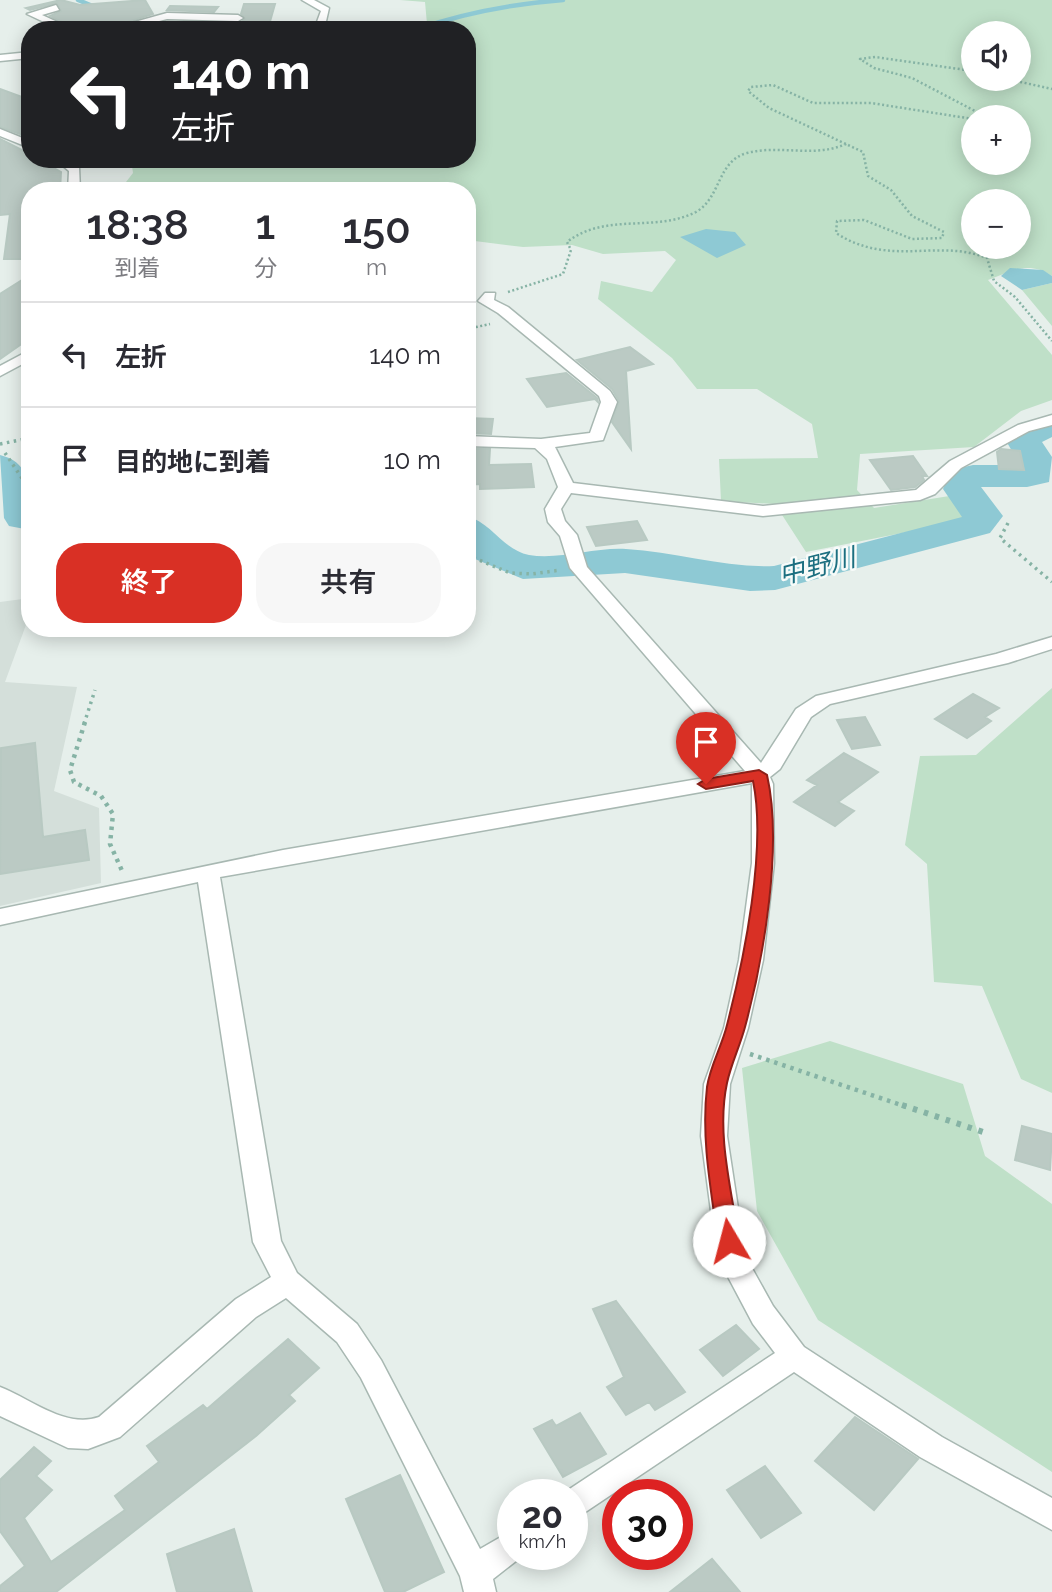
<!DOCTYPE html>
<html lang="ja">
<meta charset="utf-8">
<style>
body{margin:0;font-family:Raleway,"Noto Sans JP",sans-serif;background:#f7f7f7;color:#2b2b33;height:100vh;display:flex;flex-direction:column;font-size:26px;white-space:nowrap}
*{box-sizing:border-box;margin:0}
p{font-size:23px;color:#7c7c81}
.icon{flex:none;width:38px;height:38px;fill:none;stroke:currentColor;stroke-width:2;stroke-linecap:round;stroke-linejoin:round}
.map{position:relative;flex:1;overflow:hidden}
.drawer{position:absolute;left:21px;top:182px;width:455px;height:455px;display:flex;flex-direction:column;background:#fff;border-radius:28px;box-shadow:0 4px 18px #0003}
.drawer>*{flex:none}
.hud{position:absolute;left:21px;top:21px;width:455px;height:147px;border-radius:28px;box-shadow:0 4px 18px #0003;background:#202124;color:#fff;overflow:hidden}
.tools{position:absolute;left:961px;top:21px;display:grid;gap:14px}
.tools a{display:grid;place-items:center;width:70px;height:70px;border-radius:50%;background:#fff;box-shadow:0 4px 18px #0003;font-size:35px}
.speed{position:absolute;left:497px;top:1479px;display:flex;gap:14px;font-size:35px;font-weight:700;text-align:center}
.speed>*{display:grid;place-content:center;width:91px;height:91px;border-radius:50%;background:#fff;box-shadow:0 4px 18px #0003;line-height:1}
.speed small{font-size:18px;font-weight:400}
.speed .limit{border:10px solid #d22;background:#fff;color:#111}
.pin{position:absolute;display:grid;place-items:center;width:60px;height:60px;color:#fff;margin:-72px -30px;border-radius:50% 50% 50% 0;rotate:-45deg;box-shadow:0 0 7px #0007}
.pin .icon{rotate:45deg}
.me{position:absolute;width:77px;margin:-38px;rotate:352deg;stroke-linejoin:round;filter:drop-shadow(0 0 5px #0008)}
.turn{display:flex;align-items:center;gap:24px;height:147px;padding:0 35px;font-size:32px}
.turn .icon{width:91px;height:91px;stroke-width:2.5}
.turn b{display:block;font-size:49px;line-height:60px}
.eta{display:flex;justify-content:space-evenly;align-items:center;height:119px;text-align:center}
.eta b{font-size:42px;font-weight:600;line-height:49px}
.primary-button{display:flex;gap:14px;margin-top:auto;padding:14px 35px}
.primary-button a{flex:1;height:80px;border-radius:28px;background:#d93025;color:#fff;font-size:28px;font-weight:600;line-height:80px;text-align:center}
.primary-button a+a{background:#f7f7f7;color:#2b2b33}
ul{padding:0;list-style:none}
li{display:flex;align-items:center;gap:21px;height:105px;padding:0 35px;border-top:2px solid #e1e1e2}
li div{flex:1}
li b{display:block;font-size:26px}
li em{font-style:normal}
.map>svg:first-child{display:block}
.built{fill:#d4dfda}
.green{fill:#bfe0c8;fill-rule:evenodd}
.water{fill:#8ec9d4}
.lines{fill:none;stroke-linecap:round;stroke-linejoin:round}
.stream{stroke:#8ec9d4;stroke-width:4.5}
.river{fill:#8ec9d4;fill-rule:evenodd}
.building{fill:#bbcac4;stroke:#b8c9c2;stroke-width:2}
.street-casing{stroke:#a8b8b2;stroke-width:3}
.path-far3{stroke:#86b3a5;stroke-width:2.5;stroke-dasharray:2 2.5;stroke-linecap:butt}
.path-far2{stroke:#86b3a5;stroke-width:3.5;stroke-dasharray:2.5 4.5;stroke-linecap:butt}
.path-far1{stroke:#86b3a5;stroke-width:4.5;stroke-dasharray:3.5 5;stroke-linecap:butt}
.path{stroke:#86b3a5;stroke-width:6;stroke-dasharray:4.5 7;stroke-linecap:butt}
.street{fill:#fff;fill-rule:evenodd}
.route{fill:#d93025;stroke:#8d1f18;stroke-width:2}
.labels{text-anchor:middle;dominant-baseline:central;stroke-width:5;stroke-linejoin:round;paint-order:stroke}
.water-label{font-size:26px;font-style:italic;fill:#1c6f80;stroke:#f7fbf9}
</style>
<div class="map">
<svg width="1052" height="1592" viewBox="0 0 1052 1592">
<rect width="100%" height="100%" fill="#e6efeb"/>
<path class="built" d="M30,598V614L5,682L77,687L54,791L99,808L101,883L0,906V602Z"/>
<path class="green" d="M400,0H1052V276C1028,260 1010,272 988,280L1052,355V400L1021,411L974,447L860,454L857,490L874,508L962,494L973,519L806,552L775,504L721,501L719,459L818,458L812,424L757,389H697L672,358L598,299L601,281L652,292L676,260L665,251L603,254L572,245L523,247L467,240V191H119L133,173L131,159H467V30H419L427,24L425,2ZM973,33H1018V79H973ZM973,117H1018V163H973ZM973,201H1018V247H973Z
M1052,283V326L1022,290Z
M1052,688V1093L1021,1079L982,986L934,982L927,864L905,845L920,756L976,755Z
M830,1041L963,1084L985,1156L1052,1204V1472L818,1320L757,1211L742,1068Z"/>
<path class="water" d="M706,229L735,232L746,245L717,258L680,237Z
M1010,268L1043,270L1052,276V283L1022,290L1001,276Z"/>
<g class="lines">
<path class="stream" d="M78,0L95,7
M131,28L152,30
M190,30L286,26L302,30
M414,30C464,13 511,4 563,0"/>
<path class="river" d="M1052,415V437L1042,442L1052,457L1049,482L1027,487H981L1003,516L990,533L775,590L750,591L625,573L523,579L475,559L467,551V516C492,523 503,550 529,555C560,560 595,547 626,549C676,552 724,568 774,566L962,517L943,489L951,470L973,465H1020L1005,439L1021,423Z
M0,455C37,464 30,500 30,530L9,526L4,518Z"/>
</g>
<path class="building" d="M61,0L80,5L145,0L153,14L103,30H77L50,16L61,11L57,3L30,10L26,8Z
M244,4H275L269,25L237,26L245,19L241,14Z
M170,6L218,7L214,12L167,10Z
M167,22L206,23L202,27H145Z
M0,89L30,100V134L23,135L0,127Z
M0,139L30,154V159H38L61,172L60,191H30L26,259H4L10,214L0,215Z
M30,275V338L0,359V294Z
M630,347L653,364L626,371L631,449L612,422L619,401L612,389L577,360Z
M566,373L597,398L598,402L595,399L547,407L527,379Z
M467,418L493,419L491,434L467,433Z
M467,449H490L489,465L531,464L534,487L480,489V484L467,485Z
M1001,449L1020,451L1024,470L999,469L997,452Z
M913,456L927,476H922L924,480L915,487L891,490L870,460Z
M637,521L647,540L596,546L587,527Z
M973,694L999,708L985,717L991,721L967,738L935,719Z
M865,717L880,745L852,749L837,720Z
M35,743L43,837L85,830L89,860L0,874L1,748Z
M844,753L878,772L838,802L854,811L835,826L794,802L817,785L807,780Z
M1022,1126L1052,1134L1050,1170L1015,1160Z
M616,1301L685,1392L655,1410L649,1402L626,1415L607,1387L624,1377L593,1309Z
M736,1325L759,1349L723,1376L700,1350Z
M288,1339L319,1368L289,1395L295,1401L256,1436L56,1592H0V1586L25,1566L0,1531V1480L34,1447L51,1461L36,1476L52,1490L24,1518L51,1562L125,1510L115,1496L159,1462L147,1446L203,1405L207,1409Z
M580,1413L606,1454L563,1477L534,1429L552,1420L556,1426Z
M855,1417L918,1459L874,1510L815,1461Z
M765,1466L801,1513L761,1538L727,1490Z
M400,1475L444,1572L403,1592H385L346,1499Z
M234,1529L252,1592H177L167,1554Z
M712,1559L740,1592H670Z"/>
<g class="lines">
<g class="street-casing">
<path id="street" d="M302,0H314L329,8L324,30H314L321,11Z
M56,5L59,10L42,15L75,30H61L27,14Z
M167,13L238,15L243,18L238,21L167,19L124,30H106Z
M30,52V58L0,61V55Z
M0,129L30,141V148L0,136Z
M55,159H69L79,167L80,191H68L69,171Z
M485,293H495L494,300L508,307L610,391L617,402L603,440L555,447L573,483L763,506L916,490L950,461L1018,425L1052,415V425L1029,431L961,468L935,494L920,500L763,516L571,493L561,509L565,521L577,535L587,567L761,763L796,709L816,696L996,654L1052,637V649L1008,663L830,704L811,717L780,769L770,777L773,784L774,863L763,960L748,1028L730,1084L727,1136L743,1241L753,1270L773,1306L804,1347L942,1437L1052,1498V1530L920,1457L794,1372L572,1521V1494H562L775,1353L753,1324L726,1273L715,1241L701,1136L704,1084L724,1028L739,960L752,863V783L220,877L281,1241L297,1273L357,1324L381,1360L480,1549L513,1530V1554H525L493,1579L496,1592H464L460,1576L361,1378L337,1342L286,1298L256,1317L120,1437L88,1449L68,1448L0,1416V1387C31,1399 66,1429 99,1417L236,1299L271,1277L253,1242L198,882L0,925V909L283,850L745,771L570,568L560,536L548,522L545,509L558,487L547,459L535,448L467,446V436L541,439L590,433L601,402L599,396L498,313L478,301Z
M30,350V360L0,376V366Z"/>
</g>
<path class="path-far3" d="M973,71L875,57L860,59L874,68L912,78L975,111L979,117
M1007,79L1052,89
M973,119L871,103H813L773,85L751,87L748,91L769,108L863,152L868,176L891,190L912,216L944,232L942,238L912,239L864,220L837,221L836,233C890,268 937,238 987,258L994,281L1015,297L1052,341
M508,292L563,274L571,250L567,242C606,212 654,233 696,212C721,198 717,161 747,153C781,144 815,159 848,143
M467,329L490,324"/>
<path class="path-far2" d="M0,444L30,438
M5,453L30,490
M1008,523L1000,538L1052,582
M467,555L510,573L532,574L561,570
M84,724L95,690"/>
<path class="path-far1" d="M85,722L70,770L74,782L101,796L113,814L110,844L123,873
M750,1054L907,1107"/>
<path class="path" d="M902,1105L986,1133"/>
<use href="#street" class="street"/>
</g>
<path class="route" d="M759,770L767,775C783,845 764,957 745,1027C740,1046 731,1064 727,1083C716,1134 732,1191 739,1241L736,1248L729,1250L721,1248L718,1241C711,1190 701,1138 707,1087C710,1066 722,1046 727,1025C744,959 767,848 753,781L706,789L698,784L706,779Z"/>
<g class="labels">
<g class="water-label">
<text transform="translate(817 566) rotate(-14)">中野川</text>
</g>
</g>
</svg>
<div class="tools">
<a><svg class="icon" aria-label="sound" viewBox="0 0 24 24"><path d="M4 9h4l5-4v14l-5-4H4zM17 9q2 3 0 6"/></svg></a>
<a>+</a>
<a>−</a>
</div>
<div class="speed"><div>20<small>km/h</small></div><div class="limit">30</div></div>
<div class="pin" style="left:706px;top:784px;background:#d93025"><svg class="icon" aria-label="arrive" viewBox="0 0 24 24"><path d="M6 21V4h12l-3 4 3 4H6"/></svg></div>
<svg class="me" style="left:729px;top:1241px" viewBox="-20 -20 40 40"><circle r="19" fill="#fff"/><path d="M0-13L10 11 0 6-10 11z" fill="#d93025"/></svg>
<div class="hud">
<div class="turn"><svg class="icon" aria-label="left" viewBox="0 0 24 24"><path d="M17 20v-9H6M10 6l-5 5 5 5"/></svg><div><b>140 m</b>左折</div></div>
</div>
<section class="drawer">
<div class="eta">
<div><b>18:38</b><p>到着</p></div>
<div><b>1</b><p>分</p></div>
<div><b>150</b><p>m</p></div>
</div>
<ul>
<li><svg class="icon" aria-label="left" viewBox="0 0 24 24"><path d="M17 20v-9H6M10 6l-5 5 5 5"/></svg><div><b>左折</b></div><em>140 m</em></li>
<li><svg class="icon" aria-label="arrive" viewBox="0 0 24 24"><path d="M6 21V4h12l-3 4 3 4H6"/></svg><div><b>目的地に到着</b></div><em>10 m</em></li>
</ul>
<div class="primary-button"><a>終了</a><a>共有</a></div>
</section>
</div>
